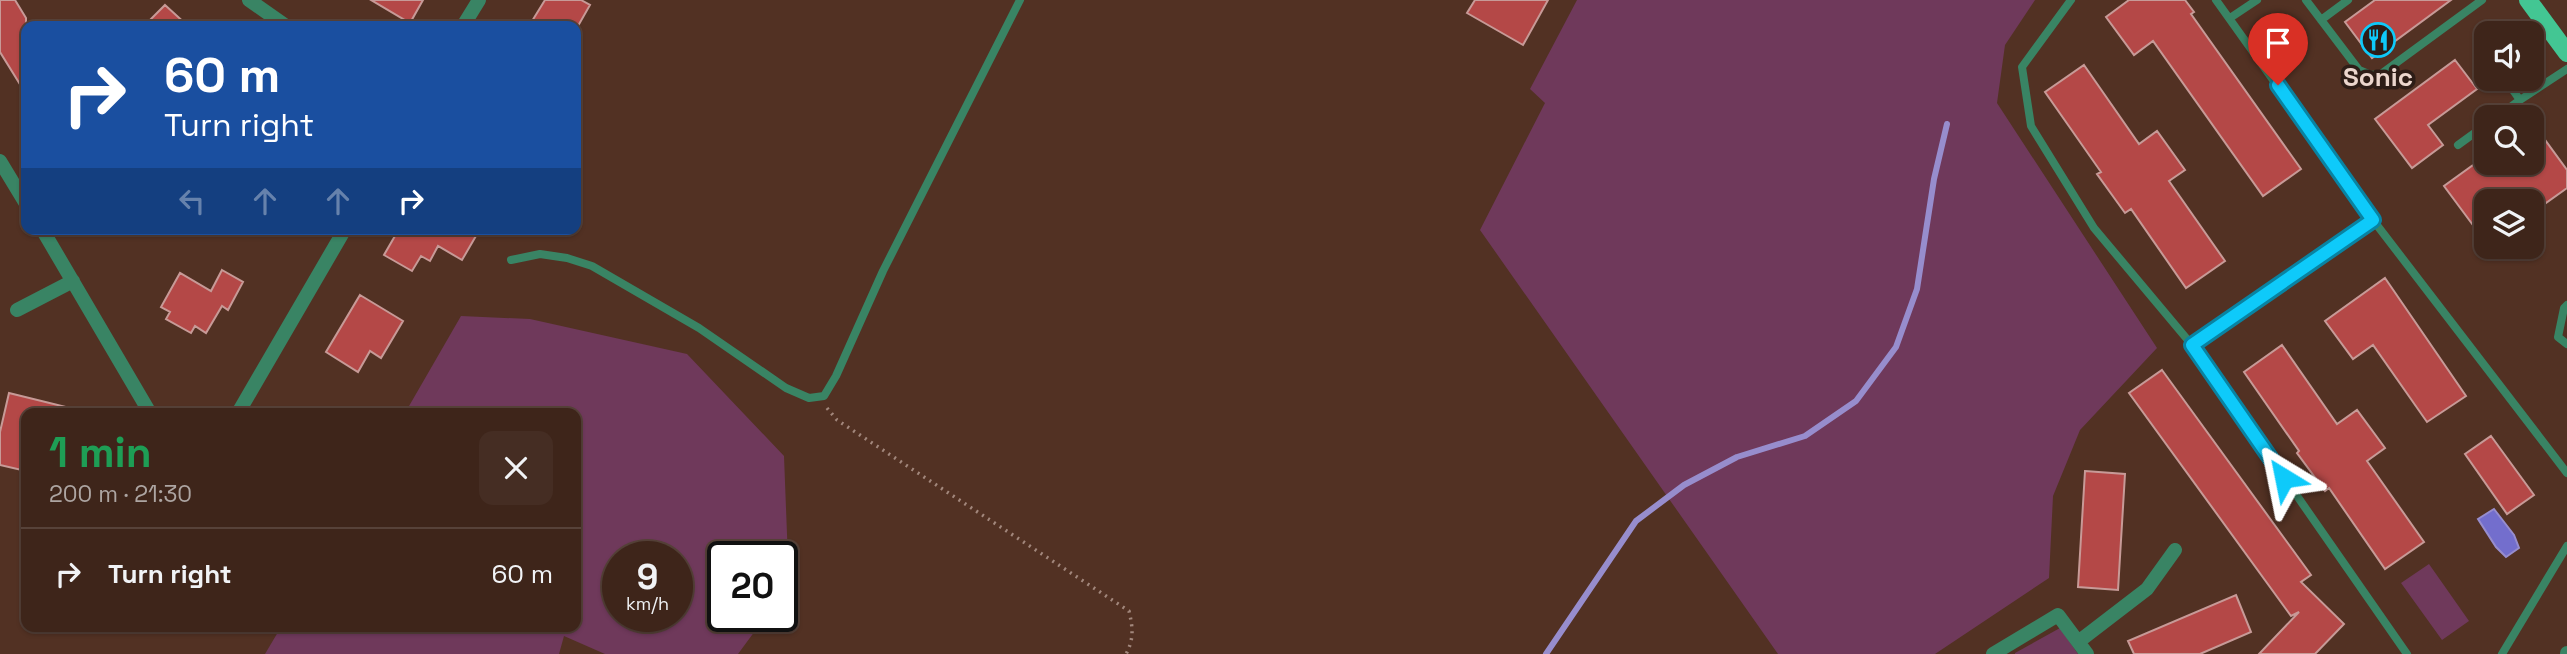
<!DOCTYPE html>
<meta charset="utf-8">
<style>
body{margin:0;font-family:"Space Grotesk",sans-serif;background:#452d23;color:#f1f3f6;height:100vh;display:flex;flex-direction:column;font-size:26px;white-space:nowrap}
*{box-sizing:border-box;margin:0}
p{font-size:23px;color:#ada5a2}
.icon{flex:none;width:38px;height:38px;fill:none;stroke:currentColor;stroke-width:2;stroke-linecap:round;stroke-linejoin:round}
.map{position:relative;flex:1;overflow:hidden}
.drawer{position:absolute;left:21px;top:408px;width:560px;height:224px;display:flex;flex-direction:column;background:#3e251a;border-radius:14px;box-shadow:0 2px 5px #0004,0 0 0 2px #574239}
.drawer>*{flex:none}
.hud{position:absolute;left:21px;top:21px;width:560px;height:214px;border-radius:14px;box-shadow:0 2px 5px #0004,0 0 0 2px #574239;background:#1a4fa0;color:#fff;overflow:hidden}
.buttons{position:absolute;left:2474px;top:21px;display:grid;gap:14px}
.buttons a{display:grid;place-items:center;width:70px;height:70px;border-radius:14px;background:#3e251a;box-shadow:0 2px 5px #0004,0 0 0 2px #574239;font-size:35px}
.speed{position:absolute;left:602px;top:541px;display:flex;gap:14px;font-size:35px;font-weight:700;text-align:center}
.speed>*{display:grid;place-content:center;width:91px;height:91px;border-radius:50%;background:#3e251a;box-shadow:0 2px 5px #0004,0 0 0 2px #574239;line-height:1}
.speed small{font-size:18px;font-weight:400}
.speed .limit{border:4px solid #111;border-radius:10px;background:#fff;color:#111}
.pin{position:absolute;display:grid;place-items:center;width:60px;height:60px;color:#fff;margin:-72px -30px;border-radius:50% 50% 50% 0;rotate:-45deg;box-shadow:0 0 7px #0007}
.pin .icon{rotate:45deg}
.me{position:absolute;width:77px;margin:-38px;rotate:325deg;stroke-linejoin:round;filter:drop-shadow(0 0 5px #0008)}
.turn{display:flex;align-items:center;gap:24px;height:147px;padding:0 28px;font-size:32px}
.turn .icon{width:91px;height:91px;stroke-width:2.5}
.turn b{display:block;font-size:49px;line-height:60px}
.lanes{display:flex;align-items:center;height:66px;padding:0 28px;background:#0003;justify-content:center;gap:35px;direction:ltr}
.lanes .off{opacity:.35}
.round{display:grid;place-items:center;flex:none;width:74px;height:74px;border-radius:14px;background:#452d23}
.head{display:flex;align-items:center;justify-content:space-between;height:119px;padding:0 28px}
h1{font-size:42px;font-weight:600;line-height:52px;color:#1e9e55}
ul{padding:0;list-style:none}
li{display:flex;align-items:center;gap:21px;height:91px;padding:0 28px;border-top:2px solid #574239}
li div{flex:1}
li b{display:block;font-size:26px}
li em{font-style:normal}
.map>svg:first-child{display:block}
.green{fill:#6f395b;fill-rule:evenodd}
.water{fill:#736ecd;stroke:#978dcd;stroke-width:2}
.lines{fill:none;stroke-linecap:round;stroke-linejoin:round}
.stream{stroke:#978dcd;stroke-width:6}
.building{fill:#b44847;stroke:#c79a97;stroke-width:2}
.path{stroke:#a2877c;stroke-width:3.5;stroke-dasharray:2 5;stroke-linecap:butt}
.service{stroke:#398464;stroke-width:8}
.minor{stroke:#398464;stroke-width:14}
.tertiary{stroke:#398464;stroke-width:14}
.primary{stroke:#43c693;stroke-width:18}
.route-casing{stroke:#0983a2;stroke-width:18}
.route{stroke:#0ecafa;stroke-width:12}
.labels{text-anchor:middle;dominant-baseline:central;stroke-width:7;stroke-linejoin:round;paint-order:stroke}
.poi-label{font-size:26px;font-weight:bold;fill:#ebd6cd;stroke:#2d1d17}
</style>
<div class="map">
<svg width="2567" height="654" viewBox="0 0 2567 654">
<rect width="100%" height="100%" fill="#523123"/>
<path class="green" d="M1577,0H2035L2005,45L1997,103L2157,348L2080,430L2053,496L2049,578L1935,654H1778L1480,230L1545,103L1530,89Z
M461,316L530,319L687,354L784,456L789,586L782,595V556H723V616H766L738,654H605L564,636L559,654H265L281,627L576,626V413H405ZM618,556H677V616H618Z
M2429,564L2469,621L2442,640L2401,583Z
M2060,628L2078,654H2015V653Z"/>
<path class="water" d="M2494,509L2514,535L2519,548L2506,557L2496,547L2478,519Z"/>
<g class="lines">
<path class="stream" d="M1546,654L1636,521L1684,485L1737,457L1805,436L1856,401L1896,347L1917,289L1934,179L1947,124"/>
</g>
<path class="building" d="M0,0H15L26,18V94L0,52Z
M371,0H423L410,23Z
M545,0H581L590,5L578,26H529Z
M1475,0H1548L1523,45L1467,13Z
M2129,0H2185L2194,12L2191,14L2301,169L2263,196L2153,41L2134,55L2106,17Z
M2375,0H2451L2372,58L2345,22Z
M165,5L188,26H144Z
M2455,60L2477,89L2428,125L2443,145L2412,168L2375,119Z
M2084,65L2139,144L2157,131L2185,170L2169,181L2225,261L2186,288L2131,209L2125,213L2097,174L2101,172L2045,92Z
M2532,122L2567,170V188L2532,213V201H2487V244L2444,186L2487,155V163H2532Z
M399,229H480L462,260L438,246L430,261L421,256L412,271L384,255Z
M222,270L243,282L228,310L222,306L206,333L195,326L191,333L166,319L170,312L161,307L180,273L211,291Z
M2385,278L2466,396L2427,422L2373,345L2353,359L2325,321Z
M360,295L403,321L381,358L370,351L358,372L326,352Z
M2282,345L2337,424L2357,410L2385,448L2367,461L2424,542L2385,569L2329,488L2325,491L2297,453L2299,451L2244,372Z
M2162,370L2311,575L2301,582L2344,624L2315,654H2259L2299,612L2291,616L2129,393Z
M9,393L66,407V413H26V471L0,465V432Z
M2491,436L2534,495L2507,514L2465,454Z
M2085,471L2125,474L2118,590L2078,587Z
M2236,595L2251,632L2200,654H2134L2128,641Z"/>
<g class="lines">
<path class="path" d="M827,408L837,420L1129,611C1133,628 1134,639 1126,654"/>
<path class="service" d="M2071,0L2022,67L2031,126L2094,228L2192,345L2407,654
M2216,0L2373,220L2567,473
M2306,0L2359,70L2371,75L2381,74L2482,0
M2230,18L2257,0
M2321,20L2348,0
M2484,48L2487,52
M2520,100L2567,69
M2497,117L2520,100L2505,79
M2458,145L2487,124
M511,260L540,254L567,258L592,266L699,328L786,388L809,398L824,396L836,376L883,271L1020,0
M2567,305L2564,308L2558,337L2567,344
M2192,345L2373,220
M2502,654L2567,546"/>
<path class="minor" d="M249,0L286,26
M463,26L479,0
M0,161L26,204
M42,229L150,413
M17,310L73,281
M238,413L345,229
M2078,642L2147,589L2175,550
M1993,654L2058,615L2087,654"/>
<path class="tertiary" d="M2567,654V653"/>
<path class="primary" d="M2528,0L2567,53"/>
</g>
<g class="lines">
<g class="route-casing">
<path id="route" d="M2278,85L2373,220L2192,345L2284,478"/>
</g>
<use href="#route" class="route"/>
</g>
<defs>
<g id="restaurant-ring" transform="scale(1.75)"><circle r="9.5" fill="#2d1d17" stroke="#0ecafa" stroke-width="1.5"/><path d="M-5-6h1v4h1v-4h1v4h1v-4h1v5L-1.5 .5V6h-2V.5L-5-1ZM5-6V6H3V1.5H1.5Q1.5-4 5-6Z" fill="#0ecafa"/></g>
</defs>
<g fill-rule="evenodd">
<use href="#restaurant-ring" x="2378" y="40"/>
</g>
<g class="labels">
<g class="poi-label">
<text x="2378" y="77">Sonic</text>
</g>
</g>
</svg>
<div class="buttons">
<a><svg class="icon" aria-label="sound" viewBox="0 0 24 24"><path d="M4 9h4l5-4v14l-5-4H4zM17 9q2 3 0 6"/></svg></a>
<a><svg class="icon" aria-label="search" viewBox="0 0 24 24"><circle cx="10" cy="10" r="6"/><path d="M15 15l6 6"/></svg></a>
<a><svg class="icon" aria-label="layers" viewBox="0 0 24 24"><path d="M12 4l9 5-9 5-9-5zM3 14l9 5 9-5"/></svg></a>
</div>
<div class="speed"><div>9<small>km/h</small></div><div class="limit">20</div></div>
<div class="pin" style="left:2278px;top:85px;background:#d93025"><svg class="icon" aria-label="arrive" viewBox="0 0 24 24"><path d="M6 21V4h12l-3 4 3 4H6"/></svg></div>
<svg class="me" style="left:2284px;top:478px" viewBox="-20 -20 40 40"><path d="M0-17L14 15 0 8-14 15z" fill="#0ecafa" stroke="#fff" stroke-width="4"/></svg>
<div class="hud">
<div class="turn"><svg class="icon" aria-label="right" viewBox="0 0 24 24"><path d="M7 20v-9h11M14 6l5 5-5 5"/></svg><div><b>60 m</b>Turn right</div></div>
<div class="lanes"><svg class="icon off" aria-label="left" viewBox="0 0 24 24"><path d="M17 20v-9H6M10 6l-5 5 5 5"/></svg><svg class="icon off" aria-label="ahead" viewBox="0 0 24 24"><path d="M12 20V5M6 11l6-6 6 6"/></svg><svg class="icon off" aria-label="ahead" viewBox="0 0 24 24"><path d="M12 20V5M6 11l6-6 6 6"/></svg><svg class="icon" aria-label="right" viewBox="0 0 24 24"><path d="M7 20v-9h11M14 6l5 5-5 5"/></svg></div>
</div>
<section class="drawer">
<div class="head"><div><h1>1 min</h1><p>200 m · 21:30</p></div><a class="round"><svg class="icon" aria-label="close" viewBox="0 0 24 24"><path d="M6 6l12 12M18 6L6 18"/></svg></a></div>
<ul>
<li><svg class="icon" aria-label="right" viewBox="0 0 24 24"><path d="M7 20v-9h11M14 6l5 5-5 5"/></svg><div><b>Turn right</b></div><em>60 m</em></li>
</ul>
</section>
</div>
